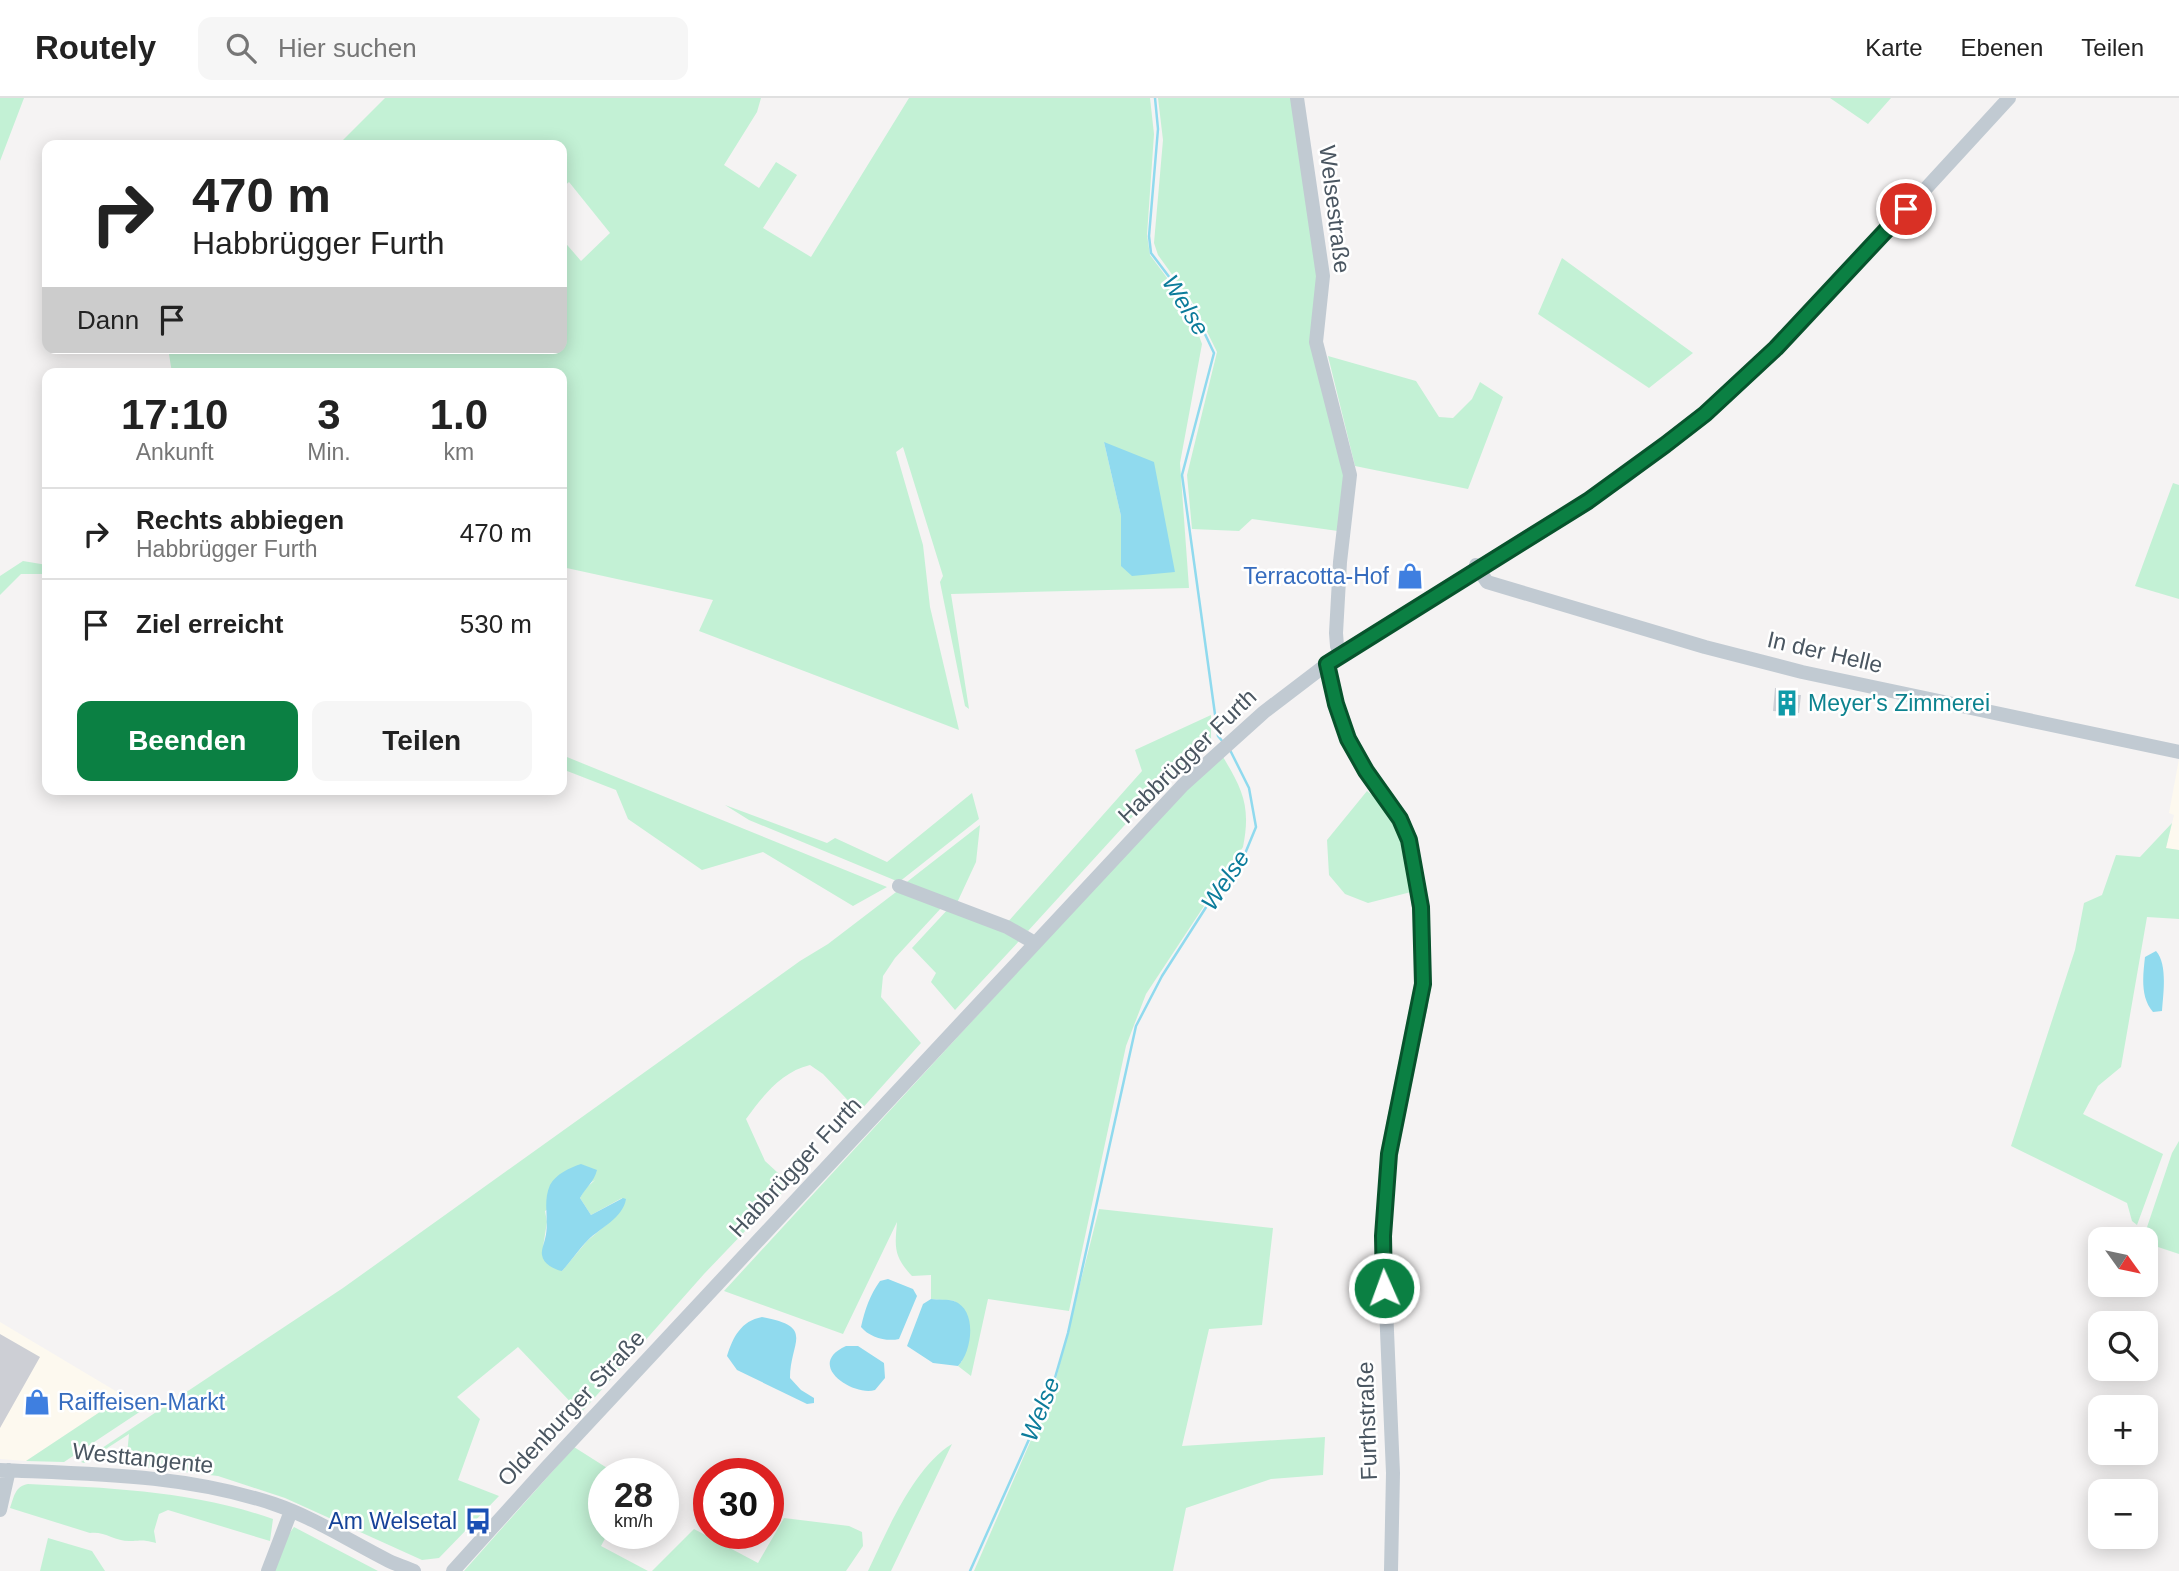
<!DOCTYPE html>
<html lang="de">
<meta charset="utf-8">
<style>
body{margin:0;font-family:Helvetica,sans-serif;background:#f6f6f6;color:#222;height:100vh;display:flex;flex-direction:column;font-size:26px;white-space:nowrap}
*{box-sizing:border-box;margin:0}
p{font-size:23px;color:#767676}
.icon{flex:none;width:38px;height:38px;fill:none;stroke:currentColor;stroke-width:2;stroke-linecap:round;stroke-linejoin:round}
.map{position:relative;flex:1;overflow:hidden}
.sheet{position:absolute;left:42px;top:270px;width:525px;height:427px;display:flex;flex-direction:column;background:#fff;border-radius:14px;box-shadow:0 4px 18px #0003}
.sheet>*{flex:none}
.top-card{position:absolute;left:42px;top:42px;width:525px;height:214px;border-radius:14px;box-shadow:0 4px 18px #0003;background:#fff;color:#222;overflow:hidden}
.needle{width:46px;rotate:123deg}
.fabs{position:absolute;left:2088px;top:1129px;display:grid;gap:14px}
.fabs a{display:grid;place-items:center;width:70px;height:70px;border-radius:14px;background:#fff;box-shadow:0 4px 18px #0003;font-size:35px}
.speed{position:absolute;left:588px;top:1360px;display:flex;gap:14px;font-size:35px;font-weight:700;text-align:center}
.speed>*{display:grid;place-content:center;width:91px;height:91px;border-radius:50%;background:#fff;box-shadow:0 4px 18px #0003;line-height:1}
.speed small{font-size:18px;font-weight:400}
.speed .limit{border:10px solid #d22;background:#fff;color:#111}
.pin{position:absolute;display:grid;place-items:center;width:60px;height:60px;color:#fff;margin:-30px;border:4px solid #fff;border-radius:50%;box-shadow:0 2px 7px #0007}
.me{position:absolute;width:77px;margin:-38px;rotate:358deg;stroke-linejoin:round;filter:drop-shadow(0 0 5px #0008)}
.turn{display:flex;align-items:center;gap:24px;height:147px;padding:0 35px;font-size:32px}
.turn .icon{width:91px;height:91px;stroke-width:2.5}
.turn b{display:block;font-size:49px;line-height:60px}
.then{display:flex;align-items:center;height:66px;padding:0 35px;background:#0003;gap:14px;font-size:26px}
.eta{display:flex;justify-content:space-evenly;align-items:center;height:119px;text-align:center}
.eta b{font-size:42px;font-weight:700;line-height:49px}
.primary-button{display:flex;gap:14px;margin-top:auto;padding:14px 35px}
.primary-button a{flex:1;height:80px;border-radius:14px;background:#0b8043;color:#fff;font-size:28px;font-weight:700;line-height:80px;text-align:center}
.primary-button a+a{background:#f6f6f6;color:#222}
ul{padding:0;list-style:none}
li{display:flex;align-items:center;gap:21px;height:91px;padding:0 35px;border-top:2px solid #e0e0e0}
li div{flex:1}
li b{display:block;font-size:26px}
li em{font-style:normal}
header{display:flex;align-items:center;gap:42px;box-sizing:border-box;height:98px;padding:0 35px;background:#fff;border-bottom:2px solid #e0e0e0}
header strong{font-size:33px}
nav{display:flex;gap:38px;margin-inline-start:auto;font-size:24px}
.search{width:490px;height:63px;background:#f6f6f6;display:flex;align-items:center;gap:18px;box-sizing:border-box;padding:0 24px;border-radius:14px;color:#767676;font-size:26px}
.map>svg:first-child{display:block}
.commercial{fill:#fdf9ef}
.green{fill:#c3f1d5;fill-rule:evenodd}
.water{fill:#90daee}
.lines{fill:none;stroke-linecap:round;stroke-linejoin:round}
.stream{stroke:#90daee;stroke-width:2.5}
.building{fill:#cdcfd5}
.minor{stroke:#c1cad2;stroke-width:14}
.route-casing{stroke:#07532c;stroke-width:18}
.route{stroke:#0b8043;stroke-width:12}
.labels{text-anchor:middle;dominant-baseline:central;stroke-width:5;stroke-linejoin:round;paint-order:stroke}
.street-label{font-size:23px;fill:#4a5661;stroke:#fff}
.shop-label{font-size:23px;fill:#366cbe;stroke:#fff;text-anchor:end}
.culture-label{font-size:23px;fill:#0d838f;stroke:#fff;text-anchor:start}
.transit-label{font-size:23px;fill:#164399;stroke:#fff;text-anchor:end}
.water-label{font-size:24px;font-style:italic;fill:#0c7c9b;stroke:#fff}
</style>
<header>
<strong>Routely</strong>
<div class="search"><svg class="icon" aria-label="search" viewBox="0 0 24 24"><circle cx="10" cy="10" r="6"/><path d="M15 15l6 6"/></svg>Hier suchen</div>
<nav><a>Karte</a><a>Ebenen</a><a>Teilen</a></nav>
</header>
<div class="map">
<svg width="2179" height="1473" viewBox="0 0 2179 1473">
<rect width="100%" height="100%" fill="#f5f3f3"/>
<path class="commercial" d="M2179,661V752L2166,750L2174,717L2169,715Z
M0,1224L124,1298L26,1363L0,1361Z"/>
<path class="green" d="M0,0H24L0,63Z
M385,0H761L757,14L724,67L759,90L776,64L797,77L763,130L811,159L909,0H1150L1154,36L1147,137L1150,157L1188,208L1202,246L1180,365L1189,490L951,496L969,611L965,608L940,484L943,478L903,349L896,354L923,447L930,509L959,632L699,533L713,502L562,469V275H172L168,250H562V141L581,163L610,135L569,84L562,90V47H338ZM1104,344L1175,474L1121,468V418Z
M1158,0H1291L1317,178L1311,243L1346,370L1338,433L1252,421L1239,433L1192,431L1187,377L1217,254L1194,207L1158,157L1154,145L1163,42Z
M1830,0H1891L1868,26Z
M1562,160L1693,255L1649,290L1538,216Z
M1328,258L1416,283L1439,319L1453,320L1472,301L1480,284L1503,299L1468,391L1355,368Z
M2173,385L2179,387V501L2135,488Z
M23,463L47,467V476H21L0,497V478Z
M1211,617V641L1133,718L1028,833L1007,825L1142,673L1135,652Z
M562,657L589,668L887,789L853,808L763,754L702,772L628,721L616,692L562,671Z
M1223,659C1243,692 1251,709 1243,749L1146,896L1126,948L1069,1213L988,1201L971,1278L958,1268L962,1263L955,1203L931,1201V1177L912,1178C893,1158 895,1149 897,1124L843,1236L724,1193L1179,698Z
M1367,693L1395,715L1405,731L1411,794L1368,805L1345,796L1329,777L1327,742Z
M972,695L979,721L899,784L749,722L725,707L827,745L835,740L887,764Z
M2172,725L2166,750L2179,752V821L2147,819L2121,969L2098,988L2083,1016L2163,1056L2137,1127L2132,1123L2127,1105L2011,1048L2075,852L2084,805L2102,797L2116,757L2140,759Z
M980,727L976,764L956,807L903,787Z
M900,791L943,808L895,860L883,878L881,899L921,945L859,1014L823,976L810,967C781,974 763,998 746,1021L765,1063L790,1086L704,1176L581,1315L518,1249L457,1299L480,1321L458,1382L499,1398L439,1460L422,1462L285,1400L218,1378L126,1367L129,1336L84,1365L81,1364L343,1190L800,863L828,846ZM595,1082L585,1091L580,1100L591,1117L622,1100L606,1127L587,1143L562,1173L543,1149L547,1124L545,1113Z
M949,810L1020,842L955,912L931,884L936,875L912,850Z
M2179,1043V1156L2146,1145L2143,1141L2172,1055Z
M1099,1111L1273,1130L1262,1227L1209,1231L1182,1348L1325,1339L1323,1377L1271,1381L1186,1410L1173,1473H974L1054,1289Z
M124,1298L144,1311L64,1364L26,1363Z
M952,1346L891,1473H868C887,1433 914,1369 952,1346Z
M574,1349L615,1375L604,1376V1435H608L601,1448L648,1473H464Z
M28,1386C112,1390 193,1393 273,1421L270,1443L168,1412L159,1416L154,1433L156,1445C140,1441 142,1443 129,1443C115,1443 104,1433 90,1435L10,1410C14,1399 15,1388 28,1386Z
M784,1420L849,1428L862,1434L863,1448L846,1473H652L694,1431L758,1465Z
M294,1429L378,1473H274L283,1444Z
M48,1440L92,1453L105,1473H40Z"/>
<path class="water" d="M1104,344L1154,364L1175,474L1132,478L1121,468V418Z
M2156,853C2168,866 2163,897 2162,913L2153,914C2140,899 2143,877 2145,859Z
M581,1066L597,1072C594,1084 586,1089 580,1100L591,1117L623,1100L626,1101C623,1120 600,1130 588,1142C579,1151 571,1163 562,1173C555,1172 543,1166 542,1157C541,1152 544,1146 545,1141C550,1123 542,1105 550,1087C556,1076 569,1070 581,1066Z
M888,1181L913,1191L917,1198L899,1241C886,1244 869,1239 861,1229C865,1211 870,1197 880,1183Z
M931,1201C938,1202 948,1201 954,1203C978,1212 972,1254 958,1268L933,1265L907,1248L923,1206Z
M762,1219C816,1229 790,1243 790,1280L801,1292L814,1300V1305L807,1306L737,1272L727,1258C733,1239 741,1223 762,1219Z
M846,1248H858L884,1265L885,1280L875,1292C854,1299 804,1267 846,1248Z"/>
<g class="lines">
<path class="stream" d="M1155,0L1158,31L1149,138L1151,155L1192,209L1214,255L1182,377L1218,638L1223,644
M970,1473L1052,1290L1068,1235L1136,928L1162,878L1219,789L1242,763L1256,729L1249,690L1230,652"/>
</g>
<path class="building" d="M1775,590L1793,591L1792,597H1801L1799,615L1773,613Z
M0,1236L40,1259L0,1330Z"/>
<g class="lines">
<path class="minor" d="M1297,0L1323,178L1316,244L1350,377L1340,464L1336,535L1337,548L1342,557
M1476,467L1487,484L1705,549L1802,574L2179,654
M1327,566L1336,605L1348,641L1366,673L1400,721L1409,742L1424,844L1421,907L1394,1022L1386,1089L1383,1138L1393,1375L1391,1473
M899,788L1007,829L1035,845
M0,1372C93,1376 184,1376 274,1406C315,1420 351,1444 389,1463C397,1467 406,1469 414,1473
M0,1412L9,1372
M268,1473L291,1413
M453,1473L547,1369L1183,687L1264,614L1327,566L1625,379L1705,315L1776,250L1840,184L2009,0"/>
</g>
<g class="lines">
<g class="route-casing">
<path id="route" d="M1384,1190L1383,1138L1389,1056L1423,886L1421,809L1409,742L1400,721L1366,673L1348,641L1336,606L1327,566L1588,403L1665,347L1705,316L1776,250L1906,111"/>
</g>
<use href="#route" class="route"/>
</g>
<defs>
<g id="shop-bare" transform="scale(2.1)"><path d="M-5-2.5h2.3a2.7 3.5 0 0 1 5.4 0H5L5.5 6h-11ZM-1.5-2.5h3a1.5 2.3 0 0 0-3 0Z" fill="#3f7fe0" stroke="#fff" stroke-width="2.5" paint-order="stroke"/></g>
<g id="building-bare" transform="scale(2.1)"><path d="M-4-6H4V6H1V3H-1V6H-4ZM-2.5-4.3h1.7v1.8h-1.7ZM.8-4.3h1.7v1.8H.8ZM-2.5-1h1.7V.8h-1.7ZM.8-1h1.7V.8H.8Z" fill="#0f9aa8" stroke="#fff" stroke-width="2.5" paint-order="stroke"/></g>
<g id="bus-bare" transform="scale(2.1)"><path d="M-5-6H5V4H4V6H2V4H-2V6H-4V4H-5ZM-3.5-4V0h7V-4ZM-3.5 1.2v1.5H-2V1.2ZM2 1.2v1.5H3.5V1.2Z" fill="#1a4fb4" stroke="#fff" stroke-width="2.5" paint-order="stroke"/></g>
</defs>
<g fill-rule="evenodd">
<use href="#shop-bare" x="1410" y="478"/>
<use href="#building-bare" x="1787" y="605"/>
<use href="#shop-bare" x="37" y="1304"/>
<use href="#bus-bare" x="478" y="1423"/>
</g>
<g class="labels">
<g class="street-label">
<text transform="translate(1335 111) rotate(83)">Welsestraße</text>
<text transform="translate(1825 554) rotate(13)">In der Helle</text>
<text transform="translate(1187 658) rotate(-44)">Habbrügger Furth</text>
<text transform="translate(795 1069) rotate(-47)">Habbrügger Furth</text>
<text transform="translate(571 1310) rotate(-47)">Oldenburger Straße</text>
<text transform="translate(1367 1323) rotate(-92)">Furthstraße</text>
<text transform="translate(143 1360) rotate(6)">Westtangente</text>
</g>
<g class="shop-label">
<text x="1389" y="478">Terracotta-Hof</text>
<text x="58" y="1304" text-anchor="start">Raiffeisen-Markt</text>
</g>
<g class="culture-label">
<text x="1808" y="605">Meyer's Zimmerei</text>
</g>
<g class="transit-label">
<text x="457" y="1423">Am Welsetal</text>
</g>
<g class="water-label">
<text transform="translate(1186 207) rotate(58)">Welse</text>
<text transform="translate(1225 782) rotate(-56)">Welse</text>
<text transform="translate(1040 1311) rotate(-68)">Welse</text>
</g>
</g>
</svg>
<div class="fabs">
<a><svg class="needle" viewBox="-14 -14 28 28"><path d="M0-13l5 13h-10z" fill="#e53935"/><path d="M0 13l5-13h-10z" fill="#767676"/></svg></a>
<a><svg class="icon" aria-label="search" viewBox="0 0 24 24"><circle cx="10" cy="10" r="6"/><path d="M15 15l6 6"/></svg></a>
<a>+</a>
<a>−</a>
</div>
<div class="speed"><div>28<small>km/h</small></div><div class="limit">30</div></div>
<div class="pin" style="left:1906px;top:111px;background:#d93025"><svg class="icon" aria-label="arrive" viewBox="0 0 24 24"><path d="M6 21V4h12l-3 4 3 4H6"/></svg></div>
<svg class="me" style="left:1384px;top:1190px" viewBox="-20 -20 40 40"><circle r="17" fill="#0b8043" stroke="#fff" stroke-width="3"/><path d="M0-11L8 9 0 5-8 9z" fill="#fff"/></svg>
<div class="top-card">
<div class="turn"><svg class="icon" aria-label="right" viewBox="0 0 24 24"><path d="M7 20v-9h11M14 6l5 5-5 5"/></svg><div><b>470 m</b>Habbrügger Furth</div></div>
<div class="then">Dann<svg class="icon" aria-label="arrive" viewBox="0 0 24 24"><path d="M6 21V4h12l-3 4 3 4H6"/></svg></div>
</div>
<section class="sheet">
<div class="eta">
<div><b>17:10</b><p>Ankunft</p></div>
<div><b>3</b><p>Min.</p></div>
<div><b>1.0</b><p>km</p></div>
</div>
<ul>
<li><svg class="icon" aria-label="right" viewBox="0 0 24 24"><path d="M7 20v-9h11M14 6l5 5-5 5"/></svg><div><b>Rechts abbiegen</b><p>Habbrügger Furth</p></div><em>470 m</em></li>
<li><svg class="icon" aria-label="arrive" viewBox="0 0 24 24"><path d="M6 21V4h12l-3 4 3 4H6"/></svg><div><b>Ziel erreicht</b></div><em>530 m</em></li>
</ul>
<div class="primary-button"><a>Beenden</a><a>Teilen</a></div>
</section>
</div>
